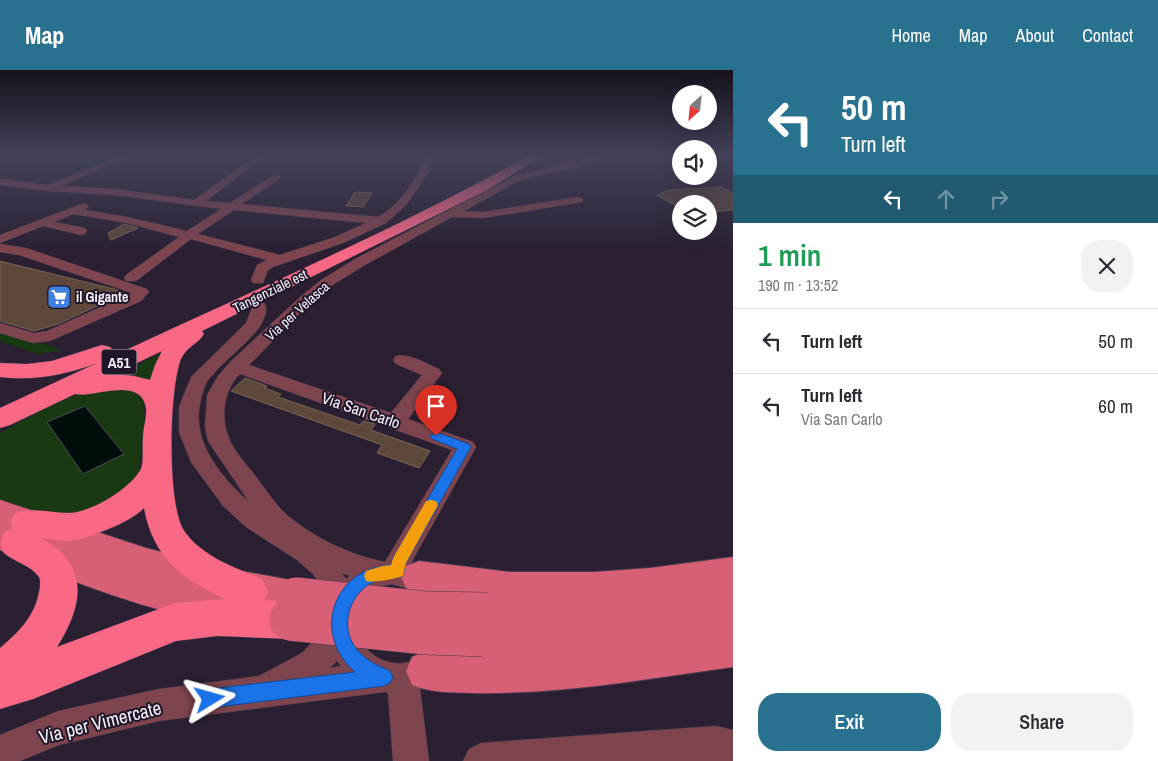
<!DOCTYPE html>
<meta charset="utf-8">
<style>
body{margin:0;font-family:"Archivo Narrow",sans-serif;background:#f2f2f3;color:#2b2b33;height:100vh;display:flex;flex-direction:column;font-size:19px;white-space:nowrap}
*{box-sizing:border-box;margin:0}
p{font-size:16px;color:#7c7c81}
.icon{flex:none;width:28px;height:28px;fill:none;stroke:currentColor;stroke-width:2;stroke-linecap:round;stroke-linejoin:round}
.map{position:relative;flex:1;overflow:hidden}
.side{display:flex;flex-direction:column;background:#fff;width:425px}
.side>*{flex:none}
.hud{background:#29728f;color:#fff;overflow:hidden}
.needle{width:32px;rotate:207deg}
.controls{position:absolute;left:672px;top:15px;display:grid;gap:10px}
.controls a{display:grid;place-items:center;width:45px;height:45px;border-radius:50%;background:#fff;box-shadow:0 5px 20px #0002;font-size:25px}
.pin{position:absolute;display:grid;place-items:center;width:42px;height:42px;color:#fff;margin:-51px -21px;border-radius:50% 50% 50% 0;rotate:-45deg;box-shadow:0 0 5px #0007}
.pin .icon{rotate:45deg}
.me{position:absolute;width:55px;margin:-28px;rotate:82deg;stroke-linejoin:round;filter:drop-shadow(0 0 4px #0008)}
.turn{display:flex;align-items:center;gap:18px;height:105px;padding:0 25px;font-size:22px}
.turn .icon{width:65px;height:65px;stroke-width:2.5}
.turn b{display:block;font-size:35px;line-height:42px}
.lanes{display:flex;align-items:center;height:48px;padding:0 25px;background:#0003;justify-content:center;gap:25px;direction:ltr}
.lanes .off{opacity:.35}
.round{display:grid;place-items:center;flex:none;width:52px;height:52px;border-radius:20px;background:#f2f2f3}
.overview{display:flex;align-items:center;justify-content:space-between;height:85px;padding:0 25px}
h1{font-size:30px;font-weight:600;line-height:38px;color:#1e9e55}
.cta{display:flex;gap:10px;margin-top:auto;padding:10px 25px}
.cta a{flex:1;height:58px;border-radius:20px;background:#29728f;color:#fff;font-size:20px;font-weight:600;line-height:58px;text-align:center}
.cta a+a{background:#f2f2f3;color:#2b2b33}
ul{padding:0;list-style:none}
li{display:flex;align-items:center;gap:15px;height:65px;padding:0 25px;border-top:1px solid #e1e1e2}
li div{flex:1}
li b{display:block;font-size:19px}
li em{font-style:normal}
header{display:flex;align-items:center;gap:30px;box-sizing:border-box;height:70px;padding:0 25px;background:#29728f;color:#fff}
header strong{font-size:24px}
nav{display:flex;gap:28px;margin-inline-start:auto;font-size:18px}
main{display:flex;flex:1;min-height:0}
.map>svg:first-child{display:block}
.green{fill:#193912}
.water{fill:#000d0d;stroke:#4a5255}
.building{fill:#5d483b;stroke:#7a6556}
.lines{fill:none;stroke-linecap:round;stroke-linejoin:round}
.minor-casing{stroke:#473d4f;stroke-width:1}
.major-casing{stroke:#473d4f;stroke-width:2}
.highway-casing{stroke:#473d4f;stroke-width:1}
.minor{fill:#7f454e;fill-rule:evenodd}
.major{fill:#d75f76;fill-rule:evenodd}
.highway{fill:#f96885;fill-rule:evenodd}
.major-bridge-casing{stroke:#473d4f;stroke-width:42;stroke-linecap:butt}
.major-bridge{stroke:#d75f76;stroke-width:41}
.route{fill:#1a73e8;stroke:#114b97}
.slow{fill:#f59e0b}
.labels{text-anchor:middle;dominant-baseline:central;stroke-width:4;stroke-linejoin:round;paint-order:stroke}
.far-street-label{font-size:14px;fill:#f8f2fe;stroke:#201728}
.far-poi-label{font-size:14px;font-weight:bold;fill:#f8f2fe;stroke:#201728;text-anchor:start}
.shield{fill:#201728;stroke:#b7b0be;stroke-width:1}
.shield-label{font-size:15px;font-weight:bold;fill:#f8f2fe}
.street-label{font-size:16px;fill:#f8f2fe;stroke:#201728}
.near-street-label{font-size:19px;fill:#f8f2fe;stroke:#201728}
</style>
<header>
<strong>Map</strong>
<nav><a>Home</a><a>Map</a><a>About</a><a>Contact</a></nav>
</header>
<main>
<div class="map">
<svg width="733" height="691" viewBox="0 0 733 691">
<rect width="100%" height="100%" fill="#2a2032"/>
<path class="green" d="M21,86H125L100,96Z
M0,261L63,280L37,284L0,271Z
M164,282L153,311L116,305Z
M116,316L138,322L143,331L145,351L139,402L131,417L72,453L0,435V363C37,344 74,319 116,316Z"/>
<path class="water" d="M85,336L124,384L83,404L47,352Z"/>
<path class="building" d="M721,117L733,123V140L709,142V134H681V139L657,125L669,120Z
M355,122L372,123L364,137L346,136Z
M124,154L138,158L111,170L108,163Z
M0,191L114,219L125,223L58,254L34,261L0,251Z
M245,308L267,316L264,318L281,324L278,327L360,355L363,351L375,354L371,360L430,381L419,398L377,383L382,375L231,321Z"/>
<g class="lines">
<g class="minor-casing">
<path id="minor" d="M119,86H130L61,116L115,119L194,130L256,86H265L206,131L230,133L276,104L281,107L279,109L242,134L378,147C398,137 419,107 425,86H433L429,102L406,135L386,153L343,173L273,197L268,200L263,213H253L251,210L257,195L267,190L191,169L136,211H126L124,208L126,205L179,167L127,153L73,144L54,152L85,158L87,161L85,164L81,165L43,156L0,173V165L84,133L89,136L85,140L127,147L187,161L221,139L115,125L48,121L0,115V109L48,115ZM234,140L366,153L335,167L280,185L198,164Z
M593,86H604L582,96L522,109L464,141L483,142L578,127L582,128L583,130L582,132L483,148L452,147L365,195L331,216L309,234L249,295L391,343L422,305L396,294L393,290L396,286C410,283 427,294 439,299L442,303L408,349L473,372L476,377L411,493C420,497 433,501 441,508C467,529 472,573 452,599C444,610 432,615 420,619L429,691H393L388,623L385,622L159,651L59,675L20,691H0V665L58,641L159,619L259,606L302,583L315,569L326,551L327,541L321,515L313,504L297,490L246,457L223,436L191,392L179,362V337L191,307L246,253L254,233H264C269,240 264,248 261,255C247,275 225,289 210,308C205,313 203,322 201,329C190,370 220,406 249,432L208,371L205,357L207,325L218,306L230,292L299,228L321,210L355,189L516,105L576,92ZM240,304L452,380L385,492C350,485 314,468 286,444C275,434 266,420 257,408C248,396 234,382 229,368C220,347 224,319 240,304ZM342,503L350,506L346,509ZM390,514C415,519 437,530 435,560C435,566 435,573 430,578C386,629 308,539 390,514ZM337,591L341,596L330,598Z
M0,174L26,178L147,219L149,222L141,231L50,271L33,273L0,263V253L34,263L47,261L132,223L19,185L0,182Z
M716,656L733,660V691H463L469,679L481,673Z"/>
</g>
<g class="major-casing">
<path id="major" d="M0,430L146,478L220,497L296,511L309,516L314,528L309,540L296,545L244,535L246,539L240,551L227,556C148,540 73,514 0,480Z
M733,487V597C646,609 559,625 471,623C451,622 431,623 412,615L406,601L412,587L426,581L475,582L469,579L464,566L469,553L472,552L468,543L474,531L419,523L406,518L401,507L406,496L419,491L510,502H594L650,498Z"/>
</g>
<g class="highway-casing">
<path id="highway" d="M528,86H542L485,121L202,261L204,264C198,274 186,277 181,289C169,319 167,431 183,459C199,485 235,498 262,509L268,521L264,530L290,531L304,537L310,550L304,563L290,569L217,566L176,571L33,629L0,639V578C18,563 35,546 39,522C40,518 41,511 39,507C31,495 14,492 4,483C0,477 0,469 4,462L13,458L10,453L15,443C33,437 49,443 68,443C91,443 130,419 141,399C144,392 142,376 143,368C143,359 147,347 146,338C141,305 93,328 75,324L10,355L0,358V338L97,293C65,305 34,311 0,307V293L27,294L52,291L102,275L110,277L114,282L111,287C250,222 393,161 528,86ZM162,281L155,295L150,310L134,306L114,304ZM144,438C153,487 181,509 225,529L175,533L57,577C84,534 90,495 41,468C50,469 59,471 68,471C86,470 133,451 144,438Z"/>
</g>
<use href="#minor" class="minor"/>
<use href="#major" class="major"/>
<use href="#highway" class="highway"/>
<g class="major-bridge-casing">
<path id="major-bridge" d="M296,528L425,542L487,543
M290,550L426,564L483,566"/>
</g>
<use href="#major-bridge" class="major-bridge"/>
</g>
<linearGradient id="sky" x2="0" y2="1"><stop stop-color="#17121c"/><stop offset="0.47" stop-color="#44425a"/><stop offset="1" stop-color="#44425a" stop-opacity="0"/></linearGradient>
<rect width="733" height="182" fill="url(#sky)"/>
<path class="route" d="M436,362L469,374L471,377L406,493L403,506C393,510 383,508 373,512C347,525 338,562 360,583C369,592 379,596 390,601L393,607L390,613L384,616L210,638L204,635L201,629L204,622L210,619L355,602C311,564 333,498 391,495L393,488L457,379L432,369L430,366Z"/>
<path class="slow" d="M431,430L436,431L438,435L406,493L403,506C396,509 372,513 366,511L364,506L366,501L382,496L391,495L393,488L426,431Z"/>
<defs>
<g id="supermarket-square" transform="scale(1.25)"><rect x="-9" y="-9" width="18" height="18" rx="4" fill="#3f7fe0" stroke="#201728"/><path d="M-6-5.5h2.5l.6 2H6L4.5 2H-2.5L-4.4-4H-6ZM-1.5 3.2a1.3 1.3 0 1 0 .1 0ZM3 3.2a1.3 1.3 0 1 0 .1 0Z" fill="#fff"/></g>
</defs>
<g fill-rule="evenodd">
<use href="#supermarket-square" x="59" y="227"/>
</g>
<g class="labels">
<g class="far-street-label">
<text transform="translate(270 221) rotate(-26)">Tangenziale est</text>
<text transform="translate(297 241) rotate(-42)">Via per Velasca</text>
</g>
<g class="far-poi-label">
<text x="76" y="227">il Gigante</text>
</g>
<rect class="shield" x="101.5" y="279.5" width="35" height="25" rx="4"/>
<g class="shield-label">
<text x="119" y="292">A51</text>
</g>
<g class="street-label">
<text transform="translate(361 340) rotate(19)">Via San Carlo</text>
</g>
<g class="near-street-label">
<text transform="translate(100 652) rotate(-14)">Via per Vimercate</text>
</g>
</g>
</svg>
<div class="controls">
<a><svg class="needle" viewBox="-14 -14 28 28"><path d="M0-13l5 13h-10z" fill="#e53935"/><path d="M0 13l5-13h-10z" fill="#7c7c81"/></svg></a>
<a><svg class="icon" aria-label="sound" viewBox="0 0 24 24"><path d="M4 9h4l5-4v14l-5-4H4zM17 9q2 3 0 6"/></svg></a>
<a><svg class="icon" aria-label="layers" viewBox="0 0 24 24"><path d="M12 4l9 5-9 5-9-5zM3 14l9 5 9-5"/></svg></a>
</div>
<div class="pin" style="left:436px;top:366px;background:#d93025"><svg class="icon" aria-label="arrive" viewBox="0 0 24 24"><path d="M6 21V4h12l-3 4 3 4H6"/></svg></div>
<svg class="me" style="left:210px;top:629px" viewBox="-20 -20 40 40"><path d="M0-17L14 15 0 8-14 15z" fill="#1a73e8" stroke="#fff" stroke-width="4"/></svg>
</div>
<section class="side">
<div class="hud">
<div class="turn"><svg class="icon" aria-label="left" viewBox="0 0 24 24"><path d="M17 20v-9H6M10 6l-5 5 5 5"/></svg><div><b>50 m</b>Turn left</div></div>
<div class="lanes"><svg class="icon" aria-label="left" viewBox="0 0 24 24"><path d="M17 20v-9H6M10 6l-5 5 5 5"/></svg><svg class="icon off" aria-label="ahead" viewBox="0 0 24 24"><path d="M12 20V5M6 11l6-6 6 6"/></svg><svg class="icon off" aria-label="right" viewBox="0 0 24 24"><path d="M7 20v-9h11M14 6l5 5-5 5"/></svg></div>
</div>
<div class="overview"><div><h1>1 min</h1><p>190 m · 13:52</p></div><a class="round"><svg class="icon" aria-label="close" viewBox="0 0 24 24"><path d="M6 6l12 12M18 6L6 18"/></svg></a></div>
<ul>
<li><svg class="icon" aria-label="left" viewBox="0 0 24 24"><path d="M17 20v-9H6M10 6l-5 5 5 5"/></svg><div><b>Turn left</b></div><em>50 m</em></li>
<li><svg class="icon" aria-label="left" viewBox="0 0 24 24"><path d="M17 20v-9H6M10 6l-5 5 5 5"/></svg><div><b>Turn left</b><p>Via San Carlo</p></div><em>60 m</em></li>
</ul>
<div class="cta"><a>Exit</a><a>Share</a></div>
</section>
</main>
